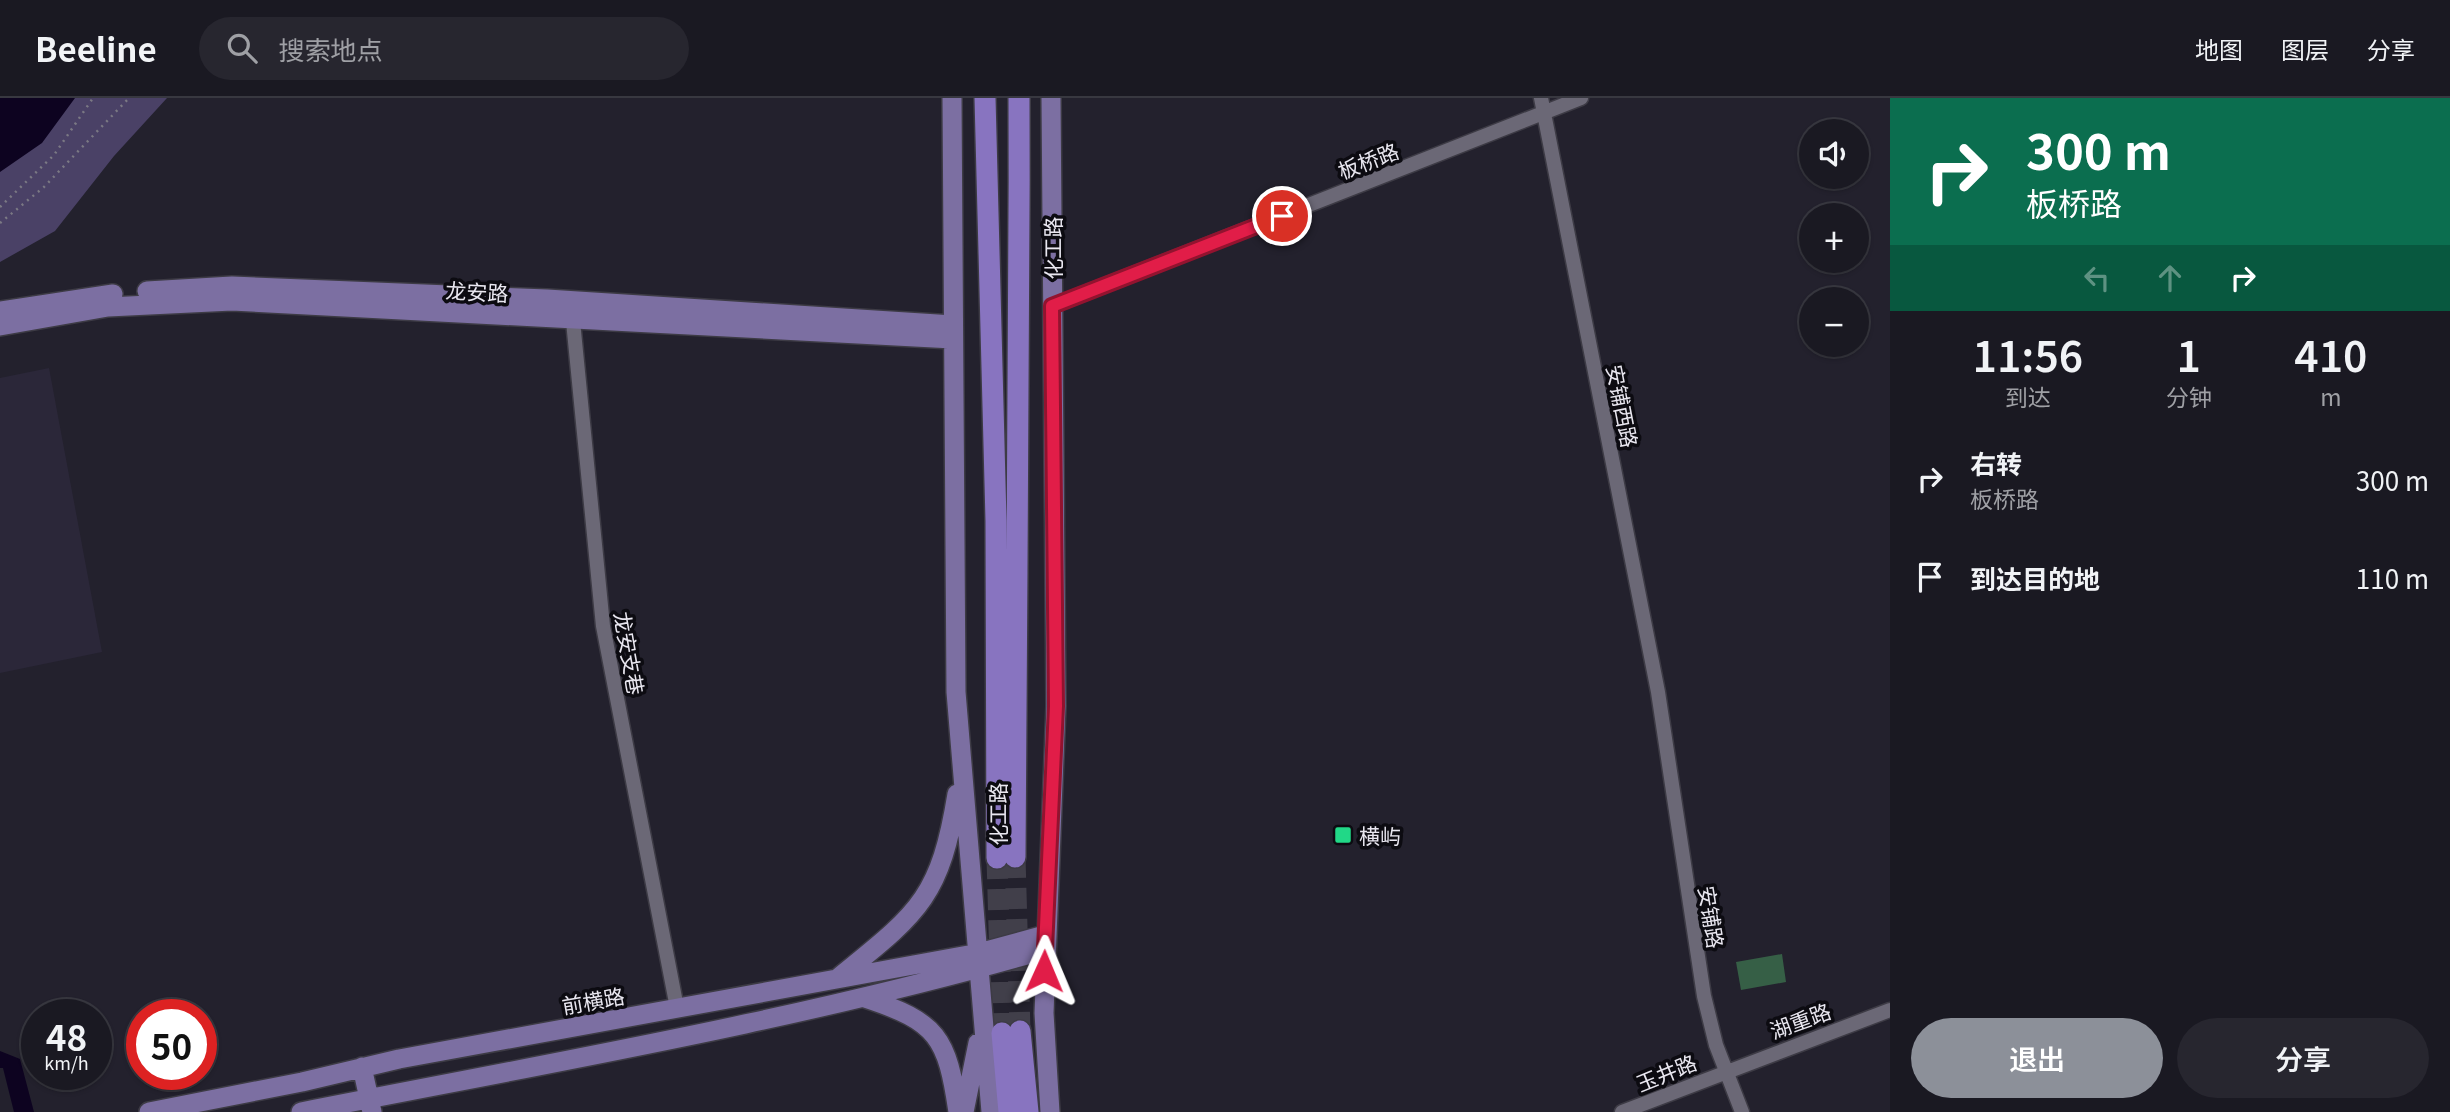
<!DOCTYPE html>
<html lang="zh">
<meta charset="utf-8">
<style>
body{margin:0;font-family:Georgia,"Noto Sans SC",serif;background:#27262f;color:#f1f3f6;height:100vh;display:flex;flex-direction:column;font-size:26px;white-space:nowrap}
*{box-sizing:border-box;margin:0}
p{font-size:23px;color:#9fa0a5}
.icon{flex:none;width:38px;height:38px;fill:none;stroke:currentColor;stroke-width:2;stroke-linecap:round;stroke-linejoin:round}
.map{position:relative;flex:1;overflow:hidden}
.side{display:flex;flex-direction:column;background:#1a1922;width:560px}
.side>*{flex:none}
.top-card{background:#0b6e4f;color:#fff;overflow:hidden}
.buttons{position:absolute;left:1799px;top:21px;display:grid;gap:14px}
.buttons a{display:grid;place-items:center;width:70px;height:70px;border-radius:50%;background:#1a1922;box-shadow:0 2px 5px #0004,0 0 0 2px #383840;font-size:35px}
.speed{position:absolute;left:21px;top:901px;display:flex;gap:14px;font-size:35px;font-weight:700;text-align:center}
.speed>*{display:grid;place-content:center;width:91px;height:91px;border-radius:50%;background:#1a1922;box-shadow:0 2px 5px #0004,0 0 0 2px #383840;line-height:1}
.speed small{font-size:18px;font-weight:400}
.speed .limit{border:10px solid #d22;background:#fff;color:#111}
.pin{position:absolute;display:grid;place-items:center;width:60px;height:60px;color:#fff;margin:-30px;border:4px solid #fff;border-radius:50%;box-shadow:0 2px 7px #0007}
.me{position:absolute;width:77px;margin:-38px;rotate:1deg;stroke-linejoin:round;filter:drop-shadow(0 0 5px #0008)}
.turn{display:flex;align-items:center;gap:24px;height:147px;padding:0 21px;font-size:32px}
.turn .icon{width:91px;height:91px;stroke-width:2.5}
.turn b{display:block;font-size:49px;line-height:60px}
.lanes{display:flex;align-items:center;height:66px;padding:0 21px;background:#0003;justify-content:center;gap:35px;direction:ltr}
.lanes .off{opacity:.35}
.eta{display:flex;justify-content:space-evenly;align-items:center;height:119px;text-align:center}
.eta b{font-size:42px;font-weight:600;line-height:49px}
.cta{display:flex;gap:14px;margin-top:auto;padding:14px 21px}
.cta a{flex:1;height:80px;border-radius:42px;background:#8c9099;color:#fff;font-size:28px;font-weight:600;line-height:80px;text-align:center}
.cta a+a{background:#27262f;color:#f1f3f6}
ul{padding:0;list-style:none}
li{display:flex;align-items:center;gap:21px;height:98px;padding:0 21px}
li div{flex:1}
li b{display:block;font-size:26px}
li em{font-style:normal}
header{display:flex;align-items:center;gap:42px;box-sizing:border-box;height:98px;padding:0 35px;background:#1a1922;border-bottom:2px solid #383840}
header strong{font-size:33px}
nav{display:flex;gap:38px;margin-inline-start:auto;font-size:24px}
.search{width:490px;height:63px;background:#27262f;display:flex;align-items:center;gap:18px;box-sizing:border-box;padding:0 24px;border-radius:38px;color:#9fa0a5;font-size:26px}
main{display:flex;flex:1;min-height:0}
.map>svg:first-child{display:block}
.built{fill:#2b2739}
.green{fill:#4a4166}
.water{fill:#0d0320}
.building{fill:#365f46}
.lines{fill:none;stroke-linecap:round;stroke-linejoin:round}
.highway-tunnel{stroke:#413f4a;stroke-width:21;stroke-dasharray:21 10;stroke-linecap:butt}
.minor-casing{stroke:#3d3b45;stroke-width:17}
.major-casing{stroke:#3d3b45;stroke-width:22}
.highway-casing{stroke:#3d3b45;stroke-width:24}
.path{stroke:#7b7984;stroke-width:2.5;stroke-dasharray:2 5;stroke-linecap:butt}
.minor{stroke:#6b6876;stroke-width:14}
.major{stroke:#7c6fa2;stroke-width:19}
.highway{stroke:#8874c0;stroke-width:21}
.route-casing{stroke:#92132f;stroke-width:18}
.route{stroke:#e11d48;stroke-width:12}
.poi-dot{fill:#21d887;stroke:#0c0b11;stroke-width:2.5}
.labels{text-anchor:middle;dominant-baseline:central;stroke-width:7;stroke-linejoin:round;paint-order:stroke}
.street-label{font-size:21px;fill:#e9e7f0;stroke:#0c0b11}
.poi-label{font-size:21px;fill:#e9e7f0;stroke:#0c0b11;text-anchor:start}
</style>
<header>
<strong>Beeline</strong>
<div class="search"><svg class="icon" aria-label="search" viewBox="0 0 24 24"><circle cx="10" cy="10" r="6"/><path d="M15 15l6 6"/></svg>搜索地点</div>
<nav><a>地图</a><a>图层</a><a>分享</a></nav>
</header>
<main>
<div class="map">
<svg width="1890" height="1014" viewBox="0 0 1890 1014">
<rect width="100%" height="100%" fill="#23212d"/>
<path class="built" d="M49,270L102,554L0,575V280Z"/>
<path class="green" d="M0,0H167L114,58L55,133L0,164Z"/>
<path class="water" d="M0,0H75L42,45L0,74Z
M0,953L20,961L34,1014H14L3,970H0Z"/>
<path class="building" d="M1782,856L1786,884L1741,892L1736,864Z"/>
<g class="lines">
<path class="highway-tunnel" d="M1015,759L1020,933
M997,760L1002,935"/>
<g class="minor-casing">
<path id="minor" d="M1541,0L1658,594L1704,898L1716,947L1742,1014
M1052,208L1581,0
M572,213L603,528L677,910
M1622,1014L1890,912"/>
</g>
<g class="major-casing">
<path id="major" d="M952,0L956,594L991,1014
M147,193L232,188L547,201L953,227
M0,213L113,196
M0,228L108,209L232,203L953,241
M838,880C918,815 940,801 957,696
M865,900C938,924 947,939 958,1014
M362,969L372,1014
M149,1014L302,984L399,961L979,855L1045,837
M301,1014C549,965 801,922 1044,852
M964,1014L978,945
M1050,1014L1044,915L1056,608L1051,0"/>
</g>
<g class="highway-casing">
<path id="highway" d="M985,0L996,423L997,760
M1015,759C1016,506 1020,253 1019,0
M1020,933L1028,1014
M1002,935L1009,1014"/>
</g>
<path class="path" d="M0,109L54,57L93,0
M0,125L44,89L129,0"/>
<use href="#minor" class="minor"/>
<use href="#major" class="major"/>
<use href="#highway" class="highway"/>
</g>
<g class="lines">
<g class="route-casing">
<path id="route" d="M1044,873L1056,608L1052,208L1282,118"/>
</g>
<use href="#route" class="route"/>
</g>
<rect class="poi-dot" x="1334" y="728" width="18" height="18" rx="3.5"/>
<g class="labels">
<g class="street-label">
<text transform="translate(1368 62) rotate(-21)">板桥路</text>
<text transform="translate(1052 150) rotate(-90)">化工路</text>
<text transform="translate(477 193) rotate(3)">龙安路</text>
<text transform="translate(1623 308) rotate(79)">安铺西路</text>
<text transform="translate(630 555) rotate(80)">龙安支巷</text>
<text transform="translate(997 716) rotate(-90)">化工路</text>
<text transform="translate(1712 819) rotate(81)">安铺路</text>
<text transform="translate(593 902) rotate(-10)">前横路</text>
<text transform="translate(1800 922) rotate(-20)">湖重路</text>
<text transform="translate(1666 974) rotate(-22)">玉井路</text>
</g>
<g class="poi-label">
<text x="1359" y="737">横屿</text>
</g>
</g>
</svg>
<div class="buttons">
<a><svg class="icon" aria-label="sound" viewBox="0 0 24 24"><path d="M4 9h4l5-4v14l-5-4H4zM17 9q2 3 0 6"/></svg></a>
<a>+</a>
<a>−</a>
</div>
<div class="speed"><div>48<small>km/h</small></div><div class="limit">50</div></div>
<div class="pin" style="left:1282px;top:118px;background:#d93025"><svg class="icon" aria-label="arrive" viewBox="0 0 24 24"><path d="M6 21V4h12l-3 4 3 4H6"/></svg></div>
<svg class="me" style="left:1044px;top:873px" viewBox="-20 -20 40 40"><path d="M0-17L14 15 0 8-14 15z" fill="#e11d48" stroke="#fff" stroke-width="4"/></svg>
</div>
<section class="side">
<div class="top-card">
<div class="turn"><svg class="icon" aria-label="right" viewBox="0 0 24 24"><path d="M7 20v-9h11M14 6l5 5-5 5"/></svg><div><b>300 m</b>板桥路</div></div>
<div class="lanes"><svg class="icon off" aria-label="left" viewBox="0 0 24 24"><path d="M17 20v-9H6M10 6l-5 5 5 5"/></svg><svg class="icon off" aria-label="ahead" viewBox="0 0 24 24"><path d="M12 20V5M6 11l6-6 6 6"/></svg><svg class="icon" aria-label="right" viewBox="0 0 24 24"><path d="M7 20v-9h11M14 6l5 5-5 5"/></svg></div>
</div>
<div class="eta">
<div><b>11:56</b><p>到达</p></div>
<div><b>1</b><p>分钟</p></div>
<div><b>410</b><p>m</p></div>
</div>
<ul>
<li><svg class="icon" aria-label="right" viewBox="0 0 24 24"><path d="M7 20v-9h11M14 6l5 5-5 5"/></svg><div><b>右转</b><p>板桥路</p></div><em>300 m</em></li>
<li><svg class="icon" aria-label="arrive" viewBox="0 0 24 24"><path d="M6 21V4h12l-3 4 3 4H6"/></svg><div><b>到达目的地</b></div><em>110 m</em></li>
</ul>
<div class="cta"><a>退出</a><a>分享</a></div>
</section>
</main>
